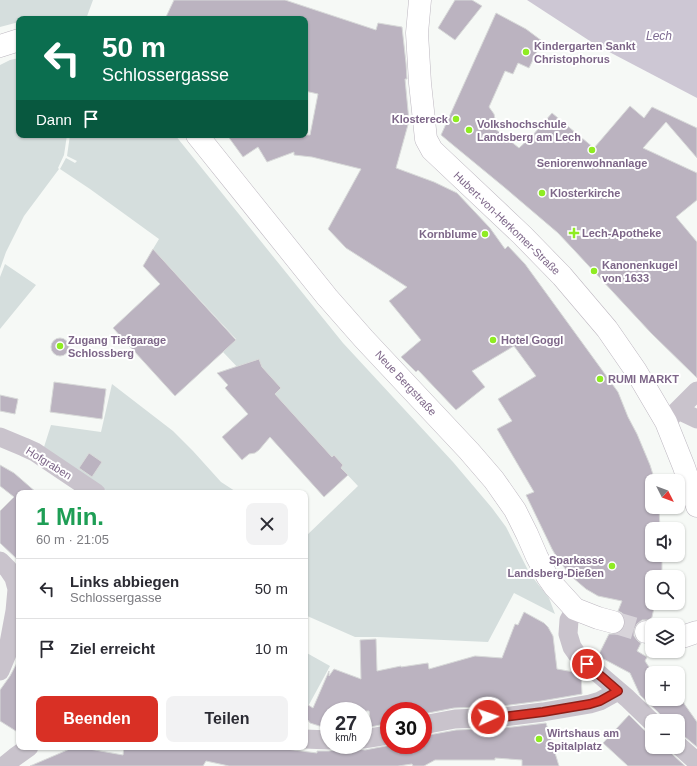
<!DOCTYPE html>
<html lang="de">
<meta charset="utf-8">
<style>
body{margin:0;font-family:Arial,sans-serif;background:#f2f2f3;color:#2b2b33;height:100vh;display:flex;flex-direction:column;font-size:15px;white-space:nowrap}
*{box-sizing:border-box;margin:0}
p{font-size:13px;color:#7c7c81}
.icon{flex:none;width:22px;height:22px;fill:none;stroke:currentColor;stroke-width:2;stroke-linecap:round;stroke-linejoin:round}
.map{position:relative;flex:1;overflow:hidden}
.drawer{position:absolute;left:16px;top:490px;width:292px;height:260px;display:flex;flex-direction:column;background:#fff;border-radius:8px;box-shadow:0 1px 3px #0004}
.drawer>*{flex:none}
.top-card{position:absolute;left:16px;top:16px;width:292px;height:122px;border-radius:8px;box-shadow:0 1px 3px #0004;background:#0b6e4f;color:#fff;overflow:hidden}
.needle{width:26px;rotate:132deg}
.buttons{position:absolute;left:645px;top:474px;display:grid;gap:8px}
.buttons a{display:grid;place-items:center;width:40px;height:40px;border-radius:8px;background:#fff;box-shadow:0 1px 3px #0004;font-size:20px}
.speed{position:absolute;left:320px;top:702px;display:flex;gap:8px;font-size:20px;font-weight:700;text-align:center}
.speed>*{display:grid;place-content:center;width:52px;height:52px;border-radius:50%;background:#fff;box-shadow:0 1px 3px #0004;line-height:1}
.speed small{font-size:10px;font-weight:400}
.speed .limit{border:6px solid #d22;background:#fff;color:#111}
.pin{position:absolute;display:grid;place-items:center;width:34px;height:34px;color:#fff;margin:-17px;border:2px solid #fff;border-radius:50%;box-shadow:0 1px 4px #0007}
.me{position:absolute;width:44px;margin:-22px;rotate:87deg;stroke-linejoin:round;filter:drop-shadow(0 0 3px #0008)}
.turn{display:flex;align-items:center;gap:14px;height:84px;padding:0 20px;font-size:18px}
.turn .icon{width:52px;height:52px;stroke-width:2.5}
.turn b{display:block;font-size:28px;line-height:34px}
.then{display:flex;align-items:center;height:38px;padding:0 20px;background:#0003;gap:8px;font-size:15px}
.round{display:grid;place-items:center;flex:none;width:42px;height:42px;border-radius:8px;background:#f2f2f3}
.head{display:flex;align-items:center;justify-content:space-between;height:68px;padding:0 20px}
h1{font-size:24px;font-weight:600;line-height:30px;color:#1e9e55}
.primary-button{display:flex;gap:8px;margin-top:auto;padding:8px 20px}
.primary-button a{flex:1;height:46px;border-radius:8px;background:#d93025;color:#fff;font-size:16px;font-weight:600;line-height:46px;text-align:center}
.primary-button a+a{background:#f2f2f3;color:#2b2b33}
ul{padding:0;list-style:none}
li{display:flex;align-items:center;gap:12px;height:60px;padding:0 20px;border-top:1px solid #e1e1e2}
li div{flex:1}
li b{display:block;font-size:15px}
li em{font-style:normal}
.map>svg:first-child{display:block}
.green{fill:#d5dedd}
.water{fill:#cdc7d4}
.building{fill:#bbb3c0;stroke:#d8dad9}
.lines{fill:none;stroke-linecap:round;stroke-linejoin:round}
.major-tunnel{stroke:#d8d4da;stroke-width:22;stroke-dasharray:22 11;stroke-linecap:butt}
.major-casing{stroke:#bdb7c0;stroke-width:23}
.minor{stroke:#c9c3cc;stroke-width:19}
.major{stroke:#fff;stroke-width:22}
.route-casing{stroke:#8d1f18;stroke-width:10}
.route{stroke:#d93025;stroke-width:7}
.poi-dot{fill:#8fec22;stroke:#fff;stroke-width:1.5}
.labels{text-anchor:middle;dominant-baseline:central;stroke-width:4;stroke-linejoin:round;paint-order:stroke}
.poi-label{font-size:11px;font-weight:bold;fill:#7d6688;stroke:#fff;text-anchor:start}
.street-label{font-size:11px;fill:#7d6688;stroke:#fff}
.water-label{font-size:12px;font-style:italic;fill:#7f6c92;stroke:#fff}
</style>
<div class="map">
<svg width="697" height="766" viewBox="0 0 697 766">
<rect width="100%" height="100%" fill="#f6f9f6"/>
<path class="green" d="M0,0H93L86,19H19V22L0,27Z
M19,58V135H67L64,155L58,168L59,169L24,216L6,252L0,269V65L10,60Z
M70,135H175L343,343L453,462L492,508L506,527L530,574L549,598L555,614L514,593L488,642L377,637H355L305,615V537L358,486L341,468L343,465L334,455L332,457L275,394L281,388L262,367L260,362L255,360L250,362L248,367L242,372L223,352L236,339L153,249L159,239L90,189L60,169L66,158L75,163L77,161L67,156Z
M5,264L36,285L0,329V277Z
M112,384L173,431L193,451L221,482L238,493H110L75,470L44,447L51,425L101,432Z
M305,652L330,666L305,712Z"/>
<path class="water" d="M527,0H697V98L596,45Z"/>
<path class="building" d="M174,0H285L376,30L378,23L402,27L406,63L407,79H405L409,121L396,168L434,182L457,193L490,228L505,249L508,246L525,264L618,392L628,417L637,434L650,465L655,481H652V507H659L660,529H652V555H662V569L660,577H652V603H655L652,617L650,620H642L637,624L634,630V636L638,641L641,643L637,651L647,657L645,661L653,673H652V699H678V695L697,722V747L685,737L681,734H678V721H663L662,719L660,714L640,695L630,673L598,656L609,634H617L622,631L625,626V618L622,613L618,611L622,601L598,596L586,589L572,577L559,561L552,549L526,495L534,492L497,429L512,421L498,399L536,376L514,346L472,371L485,387L456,410L418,370L416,372L401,357L421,340L389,301L407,287L346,248L328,229L361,169L312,157L294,155V152L267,162L258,147L243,157L227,135H310L318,94L305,91V19H165Z
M455,0H472L482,6L455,40L438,28Z
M496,13L526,29L542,41L529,68L518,63L513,74L505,71L489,107L494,114L495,119L494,128L519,148L532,136L552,113L594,148L630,106L644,118L652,107L697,128V158L666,122L643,148L697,173V200L676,217L697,242V378L651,333L574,250L558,233L504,187L453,145L441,135Z
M153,249L236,340L175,396L113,328L160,284L143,266Z
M51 347a9 9 0 1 1 18 0a9 9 0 1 1-18 0Z
M259,359L262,367L281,388L275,394L332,457L334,455L343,465L341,468L348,475L324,497L270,437L259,450L255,453L249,454L242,460L222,437L248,414L225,388L228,385L217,373Z
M54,382L106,389L102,419L50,412Z
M0,395L18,399L15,414L0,411Z
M89,453L102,462L92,477L79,468Z
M0,465L14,473L37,493H19V561L0,543V511L14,497L0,486Z
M524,612L544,623L548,627L553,636L557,669L574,672L581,674L582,694L541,701L502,706L454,708L423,714V711H389V723L371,727L369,711H329V729L310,723L305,716V703L313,708L329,671V676L334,669L361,679L360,640L376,639L377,671L401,666V667L428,663L429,669L475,656L502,658L515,624L518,625Z
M19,659V733L0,721V690L10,676Z
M629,715L644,730L649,733H652V747H667L671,753L685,766H628L603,743Z
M546,723L559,766H522V760L495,758V760H435L424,766H413L412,764L398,766H229L206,761L203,766H30L72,748L89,749L123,755L124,747H270L317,753V751H329L334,750L357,748L359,749L365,750L391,745H423V736L456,730L504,728Z"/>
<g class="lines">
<path class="major-tunnel" d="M613,622L646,632"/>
<g class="major-casing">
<path id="major" d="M420,0L417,33L420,83L426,139L432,150L522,235L562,276L607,329L636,371L666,422L684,467L697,506
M0,46L19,40
M197,135L327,297L364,339L469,451L494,480L515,510L527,534L537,557L547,576L554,586L575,609L598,618L613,622
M646,632L652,633
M678,636H685L697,632"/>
</g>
<path class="minor" d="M678,410L697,419
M666,422L697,391
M0,437L24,447L35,452L96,493
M0,561L8,569L14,578L17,589L15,611L7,654L0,671
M575,609L569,620L568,634L572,647L579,657L627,698L652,722
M423,725L455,719L503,717L543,712L590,704L600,701L618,691
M305,739L329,740
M363,739L382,736L389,734
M678,745L697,762
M4,766L15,757L29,747"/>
<use href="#major" class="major"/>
</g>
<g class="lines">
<g class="route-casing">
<path id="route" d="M488,717H503L543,712L590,704L600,701L618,691L587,664"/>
</g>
<use href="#route" class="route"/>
</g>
<g class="poi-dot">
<circle cx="526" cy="52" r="4"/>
<circle cx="456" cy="119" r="4"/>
<circle cx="469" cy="130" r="4"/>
<circle cx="592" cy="150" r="4"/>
<circle cx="542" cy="193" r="4"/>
<path d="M572 227h4v4h4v4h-4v4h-4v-4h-4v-4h4z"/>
<circle cx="485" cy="234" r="4"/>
<circle cx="594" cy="271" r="4"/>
<circle cx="493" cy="340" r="4"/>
<circle cx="60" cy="346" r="4"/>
<circle cx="600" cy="379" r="4"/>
<circle cx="612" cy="566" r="4"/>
<circle cx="539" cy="739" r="4"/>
</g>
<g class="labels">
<g class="poi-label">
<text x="534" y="46">Kindergarten Sankt<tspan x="534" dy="13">Christophorus</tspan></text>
<text x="448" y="119" text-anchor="end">Klostereck</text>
<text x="477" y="124">Volkshochschule<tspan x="477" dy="13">Landsberg am Lech</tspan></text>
<text x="592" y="163" text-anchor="middle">Seniorenwohnanlage</text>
<text x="550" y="193">Klosterkirche</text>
<text x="582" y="233">Lech-Apotheke</text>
<text x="477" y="234" text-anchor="end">Kornblume</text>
<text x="602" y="265">Kanonenkugel<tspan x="602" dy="13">von 1633</tspan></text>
<text x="68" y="340">Zugang Tiefgarage<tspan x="68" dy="13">Schlossberg</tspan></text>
<text x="501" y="340">Hotel Goggl</text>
<text x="608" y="379">RUMI MARKT</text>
<text x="604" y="560" text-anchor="end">Sparkasse<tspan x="604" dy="13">Landsberg-Dießen</tspan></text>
<text x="547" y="733">Wirtshaus am<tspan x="547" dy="13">Spitalplatz</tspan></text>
</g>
<g class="street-label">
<text transform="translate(507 223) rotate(44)">Hubert-von-Herkomer-Straße</text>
<text transform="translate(406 383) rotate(47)">Neue Bergstraße</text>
<text transform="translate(49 463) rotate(32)">Hofgraben</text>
</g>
<g class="water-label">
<text x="659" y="36">Lech</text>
</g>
</g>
</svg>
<div class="buttons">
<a><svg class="needle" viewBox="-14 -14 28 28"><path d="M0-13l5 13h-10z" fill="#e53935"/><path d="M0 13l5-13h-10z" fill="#7c7c81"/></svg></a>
<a><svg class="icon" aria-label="sound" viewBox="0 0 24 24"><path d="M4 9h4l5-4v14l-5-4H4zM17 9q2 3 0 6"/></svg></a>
<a><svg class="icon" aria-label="search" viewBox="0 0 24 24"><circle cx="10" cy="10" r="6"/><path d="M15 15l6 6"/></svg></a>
<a><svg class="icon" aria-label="layers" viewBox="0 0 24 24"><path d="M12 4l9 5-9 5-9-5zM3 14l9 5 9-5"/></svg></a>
<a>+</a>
<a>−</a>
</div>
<div class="speed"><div>27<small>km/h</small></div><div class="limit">30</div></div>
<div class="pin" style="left:587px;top:664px;background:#d93025"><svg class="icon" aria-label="arrive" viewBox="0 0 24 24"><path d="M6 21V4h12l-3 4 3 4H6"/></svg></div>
<svg class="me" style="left:488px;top:717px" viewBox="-20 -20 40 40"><circle r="17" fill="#d93025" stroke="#fff" stroke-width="3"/><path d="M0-11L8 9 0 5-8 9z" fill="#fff"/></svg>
<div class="top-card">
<div class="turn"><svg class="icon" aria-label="left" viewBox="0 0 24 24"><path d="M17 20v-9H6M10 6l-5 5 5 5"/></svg><div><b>50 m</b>Schlossergasse</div></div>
<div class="then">Dann<svg class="icon" aria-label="arrive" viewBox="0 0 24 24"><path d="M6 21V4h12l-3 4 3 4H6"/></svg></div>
</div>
<section class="drawer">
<div class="head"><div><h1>1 Min.</h1><p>60 m · 21:05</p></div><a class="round"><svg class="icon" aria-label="close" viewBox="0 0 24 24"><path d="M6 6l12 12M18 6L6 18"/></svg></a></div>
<ul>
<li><svg class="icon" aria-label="left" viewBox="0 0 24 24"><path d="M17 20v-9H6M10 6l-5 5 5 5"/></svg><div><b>Links abbiegen</b><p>Schlossergasse</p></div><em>50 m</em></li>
<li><svg class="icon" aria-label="arrive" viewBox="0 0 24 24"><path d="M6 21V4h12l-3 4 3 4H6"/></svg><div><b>Ziel erreicht</b></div><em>10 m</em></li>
</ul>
<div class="primary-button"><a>Beenden</a><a>Teilen</a></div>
</section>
</div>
